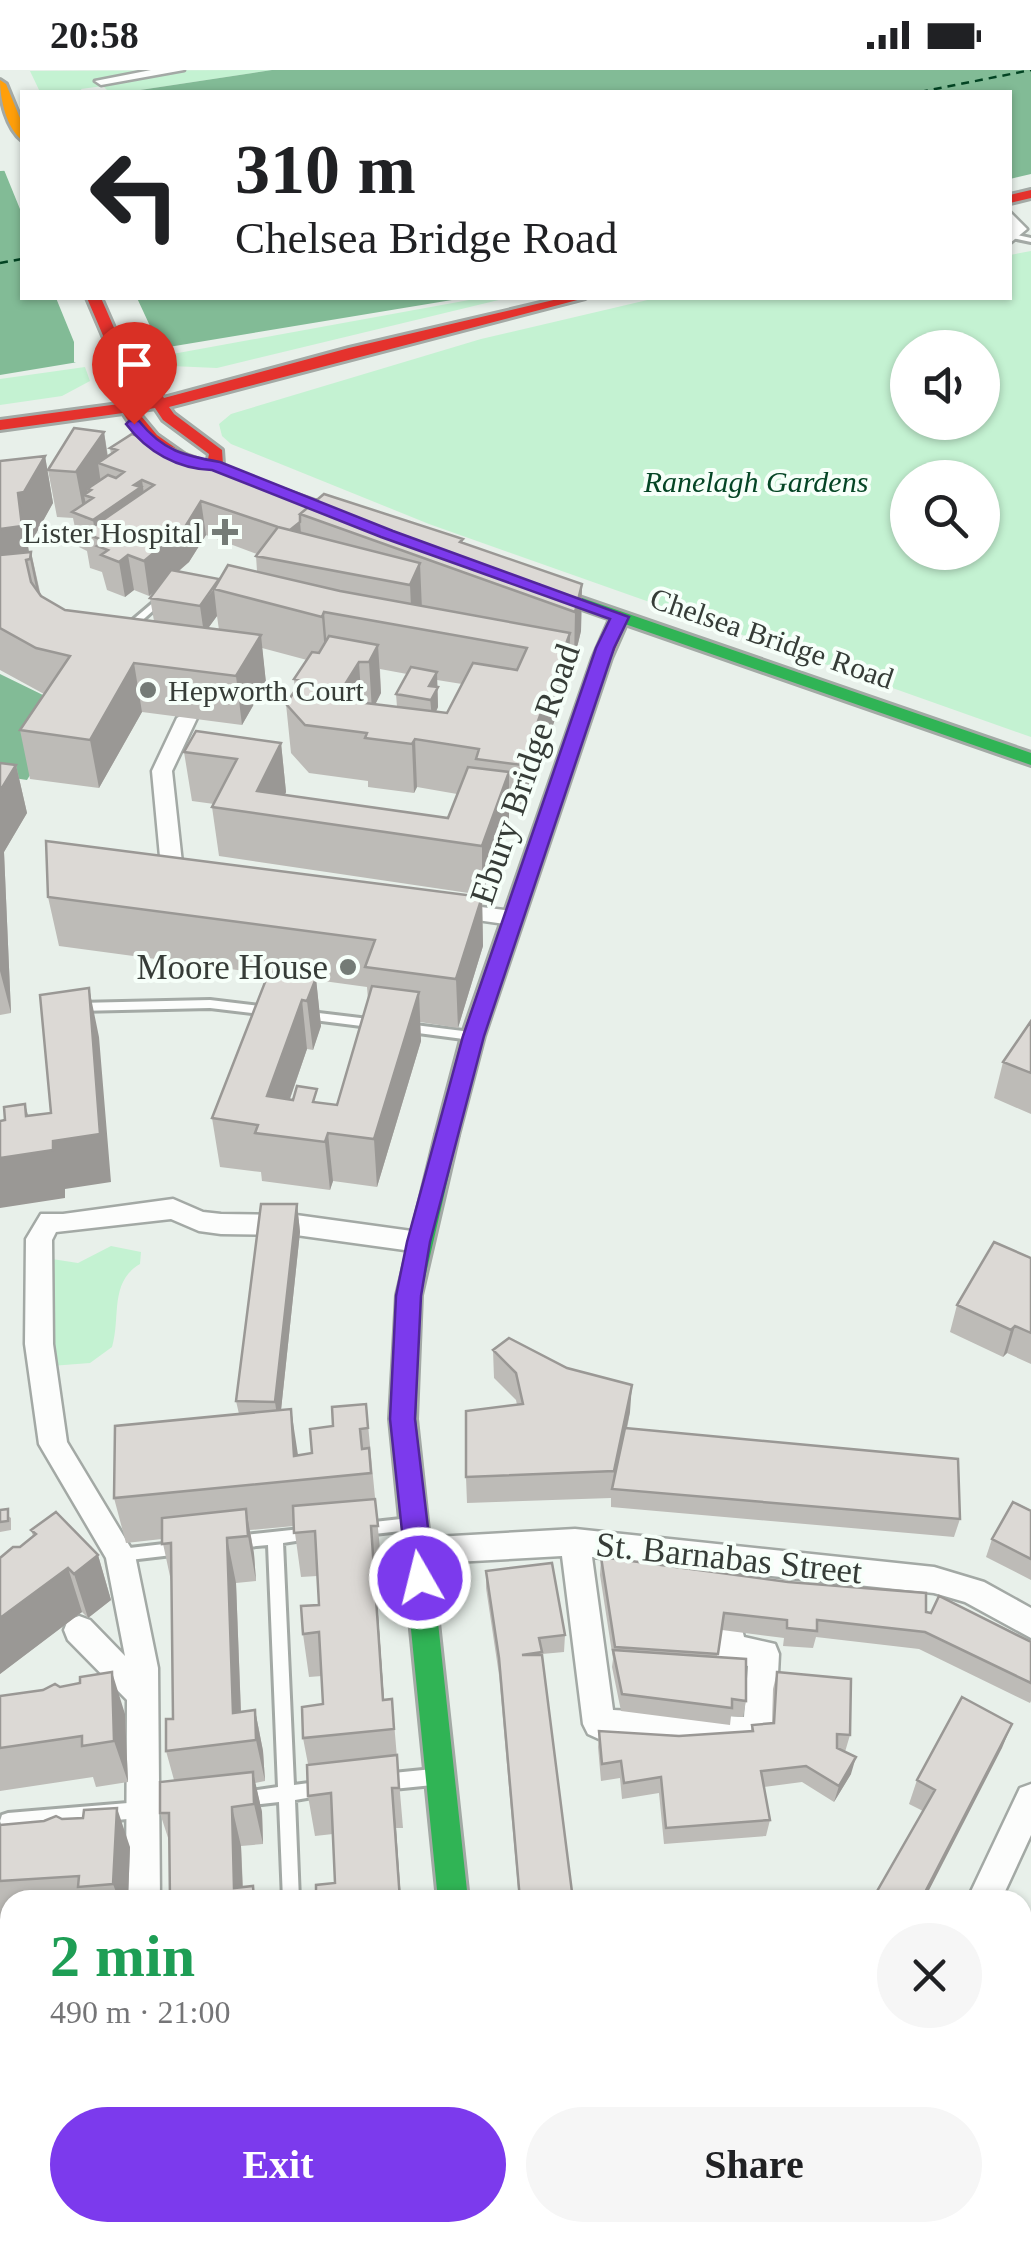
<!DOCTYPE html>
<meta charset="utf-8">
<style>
body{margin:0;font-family:Georgia,serif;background:#f6f6f6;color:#202124;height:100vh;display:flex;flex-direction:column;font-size:38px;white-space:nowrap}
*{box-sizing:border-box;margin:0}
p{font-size:32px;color:#757577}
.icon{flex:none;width:55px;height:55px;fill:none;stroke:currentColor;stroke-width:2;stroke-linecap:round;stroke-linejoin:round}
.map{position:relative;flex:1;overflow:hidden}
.panel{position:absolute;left:0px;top:1820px;width:1032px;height:352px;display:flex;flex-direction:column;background:#fff;border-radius:30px 30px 0 0;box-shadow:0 2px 8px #0004}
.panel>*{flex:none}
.hud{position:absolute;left:20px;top:20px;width:992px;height:210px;border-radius:0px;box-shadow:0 2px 8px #0004;background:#fff;color:#202124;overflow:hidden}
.controls{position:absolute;left:890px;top:260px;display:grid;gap:20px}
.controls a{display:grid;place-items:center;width:110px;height:110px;border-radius:50%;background:#fff;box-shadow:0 2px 8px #0004;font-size:50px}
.pin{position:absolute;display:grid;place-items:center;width:85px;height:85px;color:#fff;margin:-102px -42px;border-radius:50% 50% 50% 0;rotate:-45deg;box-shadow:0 0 10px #0007}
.pin .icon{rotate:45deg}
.me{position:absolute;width:110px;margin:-55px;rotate:352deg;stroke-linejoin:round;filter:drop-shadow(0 0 8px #0008)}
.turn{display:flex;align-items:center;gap:35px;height:210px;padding:0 50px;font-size:45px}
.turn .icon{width:130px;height:130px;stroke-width:2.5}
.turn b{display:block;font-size:70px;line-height:85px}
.round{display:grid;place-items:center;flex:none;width:105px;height:105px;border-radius:52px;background:#f6f6f6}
.summary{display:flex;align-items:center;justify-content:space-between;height:170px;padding:0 50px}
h1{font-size:60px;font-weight:800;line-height:75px;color:#1e9e55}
.cta{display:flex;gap:20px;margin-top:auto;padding:20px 50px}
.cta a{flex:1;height:115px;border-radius:60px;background:#7c3aed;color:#fff;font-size:40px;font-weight:800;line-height:115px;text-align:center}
.cta a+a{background:#f6f6f6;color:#202124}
.status{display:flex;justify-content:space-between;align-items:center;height:70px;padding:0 50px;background:#fff;direction:ltr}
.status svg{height:28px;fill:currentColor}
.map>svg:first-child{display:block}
.green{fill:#c4f2d2;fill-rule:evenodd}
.water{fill:#82bb96}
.pier{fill:#e8f0ea}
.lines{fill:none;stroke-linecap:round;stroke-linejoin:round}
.ferry{stroke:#034423;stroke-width:2.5;stroke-dasharray:8 6;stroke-linecap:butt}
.lane-casing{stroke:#a3a9a5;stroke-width:6}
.street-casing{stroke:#a3a9a5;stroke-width:5}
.fast-casing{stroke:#a3a9a5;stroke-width:6}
.slow-casing{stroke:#a3a9a5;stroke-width:6}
.jam-casing{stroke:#a3a9a5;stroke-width:6}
.lane{fill:#fcfdfc;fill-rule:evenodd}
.street{fill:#fcfdfc;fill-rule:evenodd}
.fast{fill:#30b455;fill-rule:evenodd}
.slow{fill:#ff9f0a;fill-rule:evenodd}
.jam{fill:#e5322d;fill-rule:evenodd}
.wall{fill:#bdbbb7;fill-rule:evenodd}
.shaded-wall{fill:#9a9895}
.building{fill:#dcd9d5;stroke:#9a9895;stroke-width:2.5}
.route{fill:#7c3aed;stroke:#51269a;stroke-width:2.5}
.poi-dot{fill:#747b76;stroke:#f6fff9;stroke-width:4}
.labels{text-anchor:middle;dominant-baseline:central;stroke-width:8;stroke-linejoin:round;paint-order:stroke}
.far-park-label{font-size:30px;font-style:italic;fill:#054525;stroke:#f6fff9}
.far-poi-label{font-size:30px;fill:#363c37;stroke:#f6fff9;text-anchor:end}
.far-street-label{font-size:30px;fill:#363c37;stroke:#f6fff9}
.street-label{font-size:35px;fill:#363c37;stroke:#f6fff9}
.poi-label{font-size:35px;fill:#363c37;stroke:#f6fff9;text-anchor:end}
</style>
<div class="status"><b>20:58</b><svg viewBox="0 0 49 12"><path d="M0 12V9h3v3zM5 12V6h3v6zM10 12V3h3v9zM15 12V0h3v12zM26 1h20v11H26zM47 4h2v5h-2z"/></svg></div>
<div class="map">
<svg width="1031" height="2172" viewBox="0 0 1031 2172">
<rect width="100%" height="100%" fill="#e8f0ea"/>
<path class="green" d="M272,0L127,22H109L103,16L81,19L82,22H40L30,1Z
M1031,181V667L429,454L231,374L222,366L219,354L231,344L481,269L656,228H1010V185ZM908,278H982V352H908ZM908,408H982V482H908Z
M480,228H507L217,298L171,296L167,285Z
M85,297L90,311L62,326L0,335V309Z
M111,1176L141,1182L140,1194C109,1212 121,1247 112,1277L90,1293L51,1296L52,1189L78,1193Z"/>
<path class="water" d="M272,0H1031V104L1010,109V22H127Z
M22,100V228H464L0,305V101Z
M0,604L45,626L74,633L27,710L0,706Z"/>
<path class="pier" d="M22,45V144L0,90V47Z
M56,228H137L163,284L83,296L74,292V272Z"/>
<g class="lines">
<path class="ferry" d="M920,22L1031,0
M0,193L22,189"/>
<g class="lane-casing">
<path id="lane" d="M1012,164L1031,168V172L1012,168Z
M162,525L165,526V530L128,563H122V559Z
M210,930L268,937L274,941L268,945L210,938L78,941L72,937L78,933Z
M302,941L377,950L383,954L377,958L298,948L296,945L298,942Z
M407,954L471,962L477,966L471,970L403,961L401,958Z
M410,1448L415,1450L417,1454L415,1458L410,1460L365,1465L360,1463L358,1459L360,1455L365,1453Z
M310,1458L315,1460L317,1464L315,1468L283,1473L294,1715L324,1711L330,1714L332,1719L330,1724L295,1730L299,1830H283L279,1732L244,1736L238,1733L236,1728L238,1723L278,1717L268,1475L236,1478L231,1477L229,1472L231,1467L236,1466Z
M181,1472L186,1473L188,1478L186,1483L181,1484L121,1491L116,1490L114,1485L116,1480L121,1479Z
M433,1699L439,1702L441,1707L439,1712L433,1715L383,1720L377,1717L375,1712L377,1707L383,1704Z
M140,1732L146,1735L148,1740L146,1745L140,1748L8,1759L2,1757L0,1751L2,1745L8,1743Z"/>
</g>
<g class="street-casing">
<path id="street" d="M151,0H184L101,15L95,11Z
M1010,142L1027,159L1010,173Z
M187,642L197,648L172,701L183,802L195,804L198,809L187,816L165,813L162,808L152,701L177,648Z
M450,833L512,841L523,848L512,855L442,845L439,840Z
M173,1129L203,1142L221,1144L296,1145L419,1162L428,1165L432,1172L428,1179L419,1182L296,1165L221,1164L199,1161L171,1149L56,1162L52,1170L53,1274L67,1372L135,1485L158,1598L160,1830H126L127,1630L68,1570L64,1560L68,1550L79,1546L90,1550L125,1586L106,1488L39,1374L25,1274L26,1169L41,1144H63Z
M575,1459L934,1497L984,1512L1031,1538V1568L965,1532L934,1523L592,1487L613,1640L744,1647L748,1596L718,1589L714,1579L718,1551L729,1547L740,1551L744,1567L775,1574L779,1584L775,1663L770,1673L759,1678L599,1669L588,1664L583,1654L562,1486L418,1494L408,1490L403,1481L408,1472L418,1468Z
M1031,1714V1765L1001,1830H967L1020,1718Z
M4,1857L10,1860V1895L0,1891V1859Z
M814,2162H851L848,2172H810Z"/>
</g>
<g class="fast-casing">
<path id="fast" d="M533,511L1031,683V695L527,520L525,516Z
M447,1057L458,1065L421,1225L416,1349L468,1830H438L390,1349L397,1225L436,1065Z
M429,2162H462L459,2172H425Z"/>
</g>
<g class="slow-casing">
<path id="slow" d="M0,10L6,14L22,53V70C7,59 0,30 0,10Z"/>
</g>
<g class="jam-casing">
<path id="jam" d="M1031,120V128L1010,133V125Z
M87,228H101L133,301L149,305L164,328L349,278L562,228H585L169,337L174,344L222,380L223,395L215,400L207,395L209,384L163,350L155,338L137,341L157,365L191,389V395C165,398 136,364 123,343L0,360V350L119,334L110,312L119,303ZM130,309L139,311L150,330L133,333L125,313Z
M620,542L629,547L611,588L484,966L458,1065L447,1073L439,1071L436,1065L462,966L593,588L611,547Z"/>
</g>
<use href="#lane" class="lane"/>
<use href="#street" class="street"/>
<use href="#fast" class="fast"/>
<use href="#slow" class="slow"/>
<use href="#jam" class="jam"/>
</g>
<path class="wall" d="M104,362L108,386L111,384L110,378L463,469V473L582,514L581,561L574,590L570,588L569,611L521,743L509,742V751L482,825L219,786L212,737L214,734L192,731L184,682L281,673L286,722L285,725L448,748L457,724L417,717L414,723L368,717V711L309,703L291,683L286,634L295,621L294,609L307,590L262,578L266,613L242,655L142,642L99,718L30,709L20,660L44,624L0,600V391L45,386L53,433L33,469L27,470L29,482H31L41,526L65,540L154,551L150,528L155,521L149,526L134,520L125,527L107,520L102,502L90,498L87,481L79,477L73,448L57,447L48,400ZM206,465L257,484L256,486L257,501L219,509L178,502L189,492ZM217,546L219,560L208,558ZM380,599L407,604L396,624L397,637L375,634L381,623ZM437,610L462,614L447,643L436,642L438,637Z
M0,693L16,695L27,743L4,782L11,943L0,945Z
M48,827H482L483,876L458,958L420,952L421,971L377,1117L333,1111L330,1120L262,1111L261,1102L220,1097L212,1048L268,904L59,876ZM316,910L367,917L368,930L337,1035L290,1029L307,979L313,980L321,956Z
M1031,951V1044L994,1028L1003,992Z
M297,1134L300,1162L281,1340L298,1385L312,1383L333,1356L366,1334L382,1500L375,1501L384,1630L392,1629L403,1758H396L335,1813L333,1764L315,1766L308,1726V1694L303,1668L323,1634L322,1606L309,1607L303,1564L319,1535L317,1506L301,1507L294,1456L250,1460L254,1484L256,1511L236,1513L241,1642L255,1640L263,1681L265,1711L255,1713L262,1742L263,1774L241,1776L243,1817L257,1830L170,1774L160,1743L174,1710L166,1681L173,1649L171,1511L162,1469L126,1473L114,1428L239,1344L236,1331Z
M1031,1188V1294L1007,1283L1003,1287L950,1262L957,1235Z
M493,1280L630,1342L627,1359L960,1449L954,1467L611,1437V1428L467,1433L466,1407L517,1335L516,1330L494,1308Z
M0,1440L11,1448V1460L0,1462Z
M1031,1441V1510L986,1487L992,1469Z
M31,1460L98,1485L111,1530L88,1548L82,1542L0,1604V1488L20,1477L33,1466Z
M601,1487L926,1542L1031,1572V1631L1030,1633L919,1579L816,1567L813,1578L783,1576L784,1568L722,1560L717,1587L746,1631L743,1647L731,1646L730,1655L621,1641L612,1597L613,1589L600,1505Z
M486,1501L565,1565L564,1582L542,1584L573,1830H519L499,1605L486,1518Z
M777,1602L850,1665L845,1682L851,1704L834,1732L802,1712L764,1717L770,1750L766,1766L664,1774L659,1723L622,1729L620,1708L601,1711L598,1677L599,1661L679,1666L751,1661L752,1655L772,1653L773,1619Z
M60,1617L125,1644L128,1712L96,1717L93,1707L0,1721V1626Z
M1002,1678L923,1741L909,1734L917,1710Z
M62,1749L130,1777L128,1830H10V1850L0,1851V1755Z
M0,1898L6,1910L10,1908V2016L0,2010Z
M203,2162H348L343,2172H219Z
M552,2162H755L750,2172H553Z
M940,2162H1022L1031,2172H955Z"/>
<path class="shaded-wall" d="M104,362L109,397L98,393L102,421L87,419L89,427L84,425L88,444L85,449L76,402Z
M45,386L53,433L33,469L27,470L30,489L26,490L0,507V459L18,423Z
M142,410L147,445L105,471L96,467L93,450Z
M201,431L206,465L189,492L149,526L144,491Z
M300,452L303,487L288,461Z
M31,482L41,529L40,537L30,489Z
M128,485L134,520L125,527L119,492Z
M420,493L422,540L412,558L410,515Z
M582,514L581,561L574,590L575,542Z
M214,519L217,546L204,564L200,536Z
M324,542L328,590L326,595L322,547Z
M570,563L569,611L521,743L522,695Z
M261,565L266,613L242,655L236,606Z
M378,575L381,623L372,641L369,592Z
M359,592L362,640L342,660L339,624Z
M134,593L142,642L99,718L90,670Z
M437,602L438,637L432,649L429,616Z
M415,669L417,717L414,723L412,674Z
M281,673L286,722L275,746L257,721Z
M16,695L27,743L4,782L11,943L0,901V721Z
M509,702V751L482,825V776Z
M482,827L483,876L458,958L456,909Z
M316,908L321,956L313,980L307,931Z
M89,918L99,967L111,1112L65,1119V1128L0,1138V1088L26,1046L25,1034L38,1082L53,1071Z
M419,922L421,971L377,1117L374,1069Z
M302,930L307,979L277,1066L267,1026Z
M328,1063L333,1111L330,1120L325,1072Z
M297,1134L300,1162L279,1359L275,1332Z
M1015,1256L1007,1283L1003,1287L1011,1260Z
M632,1315L630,1342L613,1419L614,1401Z
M291,1339L298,1385L294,1386Z
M246,1439L254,1484L256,1511L248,1466Z
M371,1456L375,1501L386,1660L383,1630Z
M227,1468L236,1513L242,1672L233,1643Z
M98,1485L111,1530L88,1548L74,1504Z
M68,1498L82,1542L0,1604V1548Z
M112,1602L125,1644L128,1712L114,1671Z
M255,1640L263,1681L265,1711L256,1670Z
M1012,1654L1002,1678L924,1830H921Z
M856,1687L851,1704L834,1732L839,1716Z
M253,1702L262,1742L263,1774L254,1734Z
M392,1718L396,1758L401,1830H400Z
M232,1737L241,1776L243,1830L234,1818Z
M117,1738L130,1777L128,1830H119L113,1814Z
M0,1898L10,1918L0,1928Z
M331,2162H348L343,2172H326Z
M750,2162H755L750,2172H745Z"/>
<path class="building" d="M74,358L104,362L76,402L48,400Z
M132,364L317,430L300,444V452L290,460L278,457L201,431L185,457L144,491L128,485L119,492L101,485L108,480L97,476L105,471L84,463L154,415L142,410L134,415L141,417L93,450L72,442L93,428L84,425L91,420L87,419L108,405L116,408L124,402L98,393L117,380L110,378Z
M45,386L24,422L18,423L22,456L0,459V391Z
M324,424L463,469L460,472L582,514L575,542L300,444Z
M278,457L420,493L410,515L256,486Z
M31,482L30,489L26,490L31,512L41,526L65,540L261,565L236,606L134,593L90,670L20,660L70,586L36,578L0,558V485Z
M228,495L340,521L570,563L522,695L476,689L479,679L415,669L412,674L365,668L367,663L305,655L286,634L302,610L294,609L312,582L319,583L329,566L378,575L369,592H359L339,624L341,630L447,643L473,593L517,600L527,578L324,542L322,547L214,519Z
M171,500L219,509L200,536L150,528Z
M411,597L437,602L429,616L438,617L431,630L396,624Z
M196,661L281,673L257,721L448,748L468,697L509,702L482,776L212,737L237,689L184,682Z
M0,693L16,695L0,721Z
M46,771L482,827L456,909L365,897L375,870L48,827Z
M269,902L316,908L307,931L302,930L267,1026L293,1030L297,1016L317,1019L313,1032L337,1035L372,916L419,922L374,1069L328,1063L325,1072L255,1063L258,1055L212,1048Z
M89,918L100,1064L53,1071V1080L0,1088V1051L5,1050L4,1037L25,1034L26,1046L51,1043L40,925Z
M1031,951V1003L1003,992Z
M261,1134H297L275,1332L236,1331Z
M994,1172L1031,1188V1263L1015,1256L1011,1260L957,1235Z
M509,1268L567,1298L632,1315L614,1401L466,1407V1341L523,1334L516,1303L493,1280Z
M366,1334L368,1358L360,1359L362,1379L369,1378L371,1403L114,1428L115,1356L291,1339L294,1386L312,1383L310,1359L333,1356L332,1337Z
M625,1358L958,1389L960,1449L612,1419Z
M375,1429L378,1456H371L383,1630L392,1629L394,1659L303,1668L302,1637L323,1634L319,1562L303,1564L301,1536L319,1535L315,1461L294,1463L293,1436Z
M1013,1432L1031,1441V1489L992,1469Z
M8,1439V1451L0,1452V1440Z
M246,1439L248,1466L227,1468L233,1643L255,1640L256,1670L166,1681V1649H173L171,1473L162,1474V1448Z
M56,1442L98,1485L74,1504L68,1498L0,1548V1488L13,1477H20L36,1464L31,1460Z
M601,1487L788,1512L926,1523V1542L931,1543L939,1526L1031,1572V1613L925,1562L817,1550V1561L787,1558V1550L724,1543L718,1584L615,1577Z
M552,1493L565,1565L539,1568L542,1582L522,1585H542L573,1830H520L499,1588L486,1501Z
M613,1580L746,1589V1631L732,1629V1638L622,1624Z
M112,1602L114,1671L82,1676V1666L0,1678V1626L43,1620L55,1614L60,1617L80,1613V1607Z
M777,1602L851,1609L850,1665L837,1664V1678L856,1687L839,1716L806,1696L761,1701L770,1750L666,1758L661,1707L624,1713L621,1691L602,1694L599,1661L679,1666L753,1661L752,1655L774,1653Z
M962,1627L1012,1654L921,1830H872L935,1720L917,1710Z
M397,1685L399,1718H392L400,1830H316V1815L335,1813L331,1723L308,1726L307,1695Z
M253,1702L254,1734L232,1737L234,1818L253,1816L254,1830H170L169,1743H160V1712Z
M117,1738L113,1814L78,1817L79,1806L0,1811V1755L44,1751L56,1746L62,1749L83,1748L84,1740Z
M1031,1885V2072L1022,2091V1907Z
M10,1908V1994L0,1988V1909L3,1911Z
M1022,2148L1031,2156V2172H987L991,2162H1022Z
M230,2162H331L326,2172H246Z
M557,2162H750L745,2172H558Z
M895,2162H930L946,2172H891Z
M965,2162H991L987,2172H980Z"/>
<path class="route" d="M129,351H139C163,381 185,386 220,392L393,461L629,547L614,578L484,966L430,1172L421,1226L415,1349L434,1508L430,1516L420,1520L411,1516L407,1508L390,1349L396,1226L407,1172L463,966L596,578L610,549L381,467L212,400C178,399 147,382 126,354Z"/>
<g class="poi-dot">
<path d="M220 447h10v10h10v10h-10v10h-10v-10h-10v-10h10z"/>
<circle cx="148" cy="620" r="10"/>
<circle cx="348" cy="897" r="10"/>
</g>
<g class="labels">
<g class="far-park-label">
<text x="756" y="411">Ranelagh Gardens</text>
</g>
<g class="far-poi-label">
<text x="202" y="462">Lister Hospital</text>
<text x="168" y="620" text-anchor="start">Hepworth Court</text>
</g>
<g class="far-street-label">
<text transform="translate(772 568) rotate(19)">Chelsea Bridge Road</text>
</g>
<g class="street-label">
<text transform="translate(525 704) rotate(-71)">Ebury Bridge Road</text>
<text transform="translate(729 1488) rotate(6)">St. Barnabas Street</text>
</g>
<g class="poi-label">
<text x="328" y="897">Moore House</text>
</g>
</g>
</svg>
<div class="controls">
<a><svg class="icon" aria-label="sound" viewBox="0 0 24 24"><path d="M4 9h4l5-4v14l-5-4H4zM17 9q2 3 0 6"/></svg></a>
<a><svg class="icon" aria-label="search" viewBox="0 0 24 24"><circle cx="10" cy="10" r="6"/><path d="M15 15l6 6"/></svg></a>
</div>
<div class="pin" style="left:134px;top:354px;background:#d93025"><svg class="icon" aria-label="arrive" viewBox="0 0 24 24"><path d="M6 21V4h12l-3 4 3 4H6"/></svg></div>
<svg class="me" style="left:420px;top:1508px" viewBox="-20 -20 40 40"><circle r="17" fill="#7c3aed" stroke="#fff" stroke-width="3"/><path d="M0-11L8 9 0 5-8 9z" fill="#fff"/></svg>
<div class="hud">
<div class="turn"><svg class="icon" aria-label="left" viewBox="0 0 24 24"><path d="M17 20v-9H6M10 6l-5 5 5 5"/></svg><div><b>310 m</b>Chelsea Bridge Road</div></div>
</div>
<section class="panel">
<div class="summary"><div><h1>2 min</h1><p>490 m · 21:00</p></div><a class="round"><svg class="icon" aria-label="close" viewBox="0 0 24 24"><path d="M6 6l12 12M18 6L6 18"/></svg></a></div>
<div class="cta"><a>Exit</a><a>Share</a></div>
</section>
</div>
